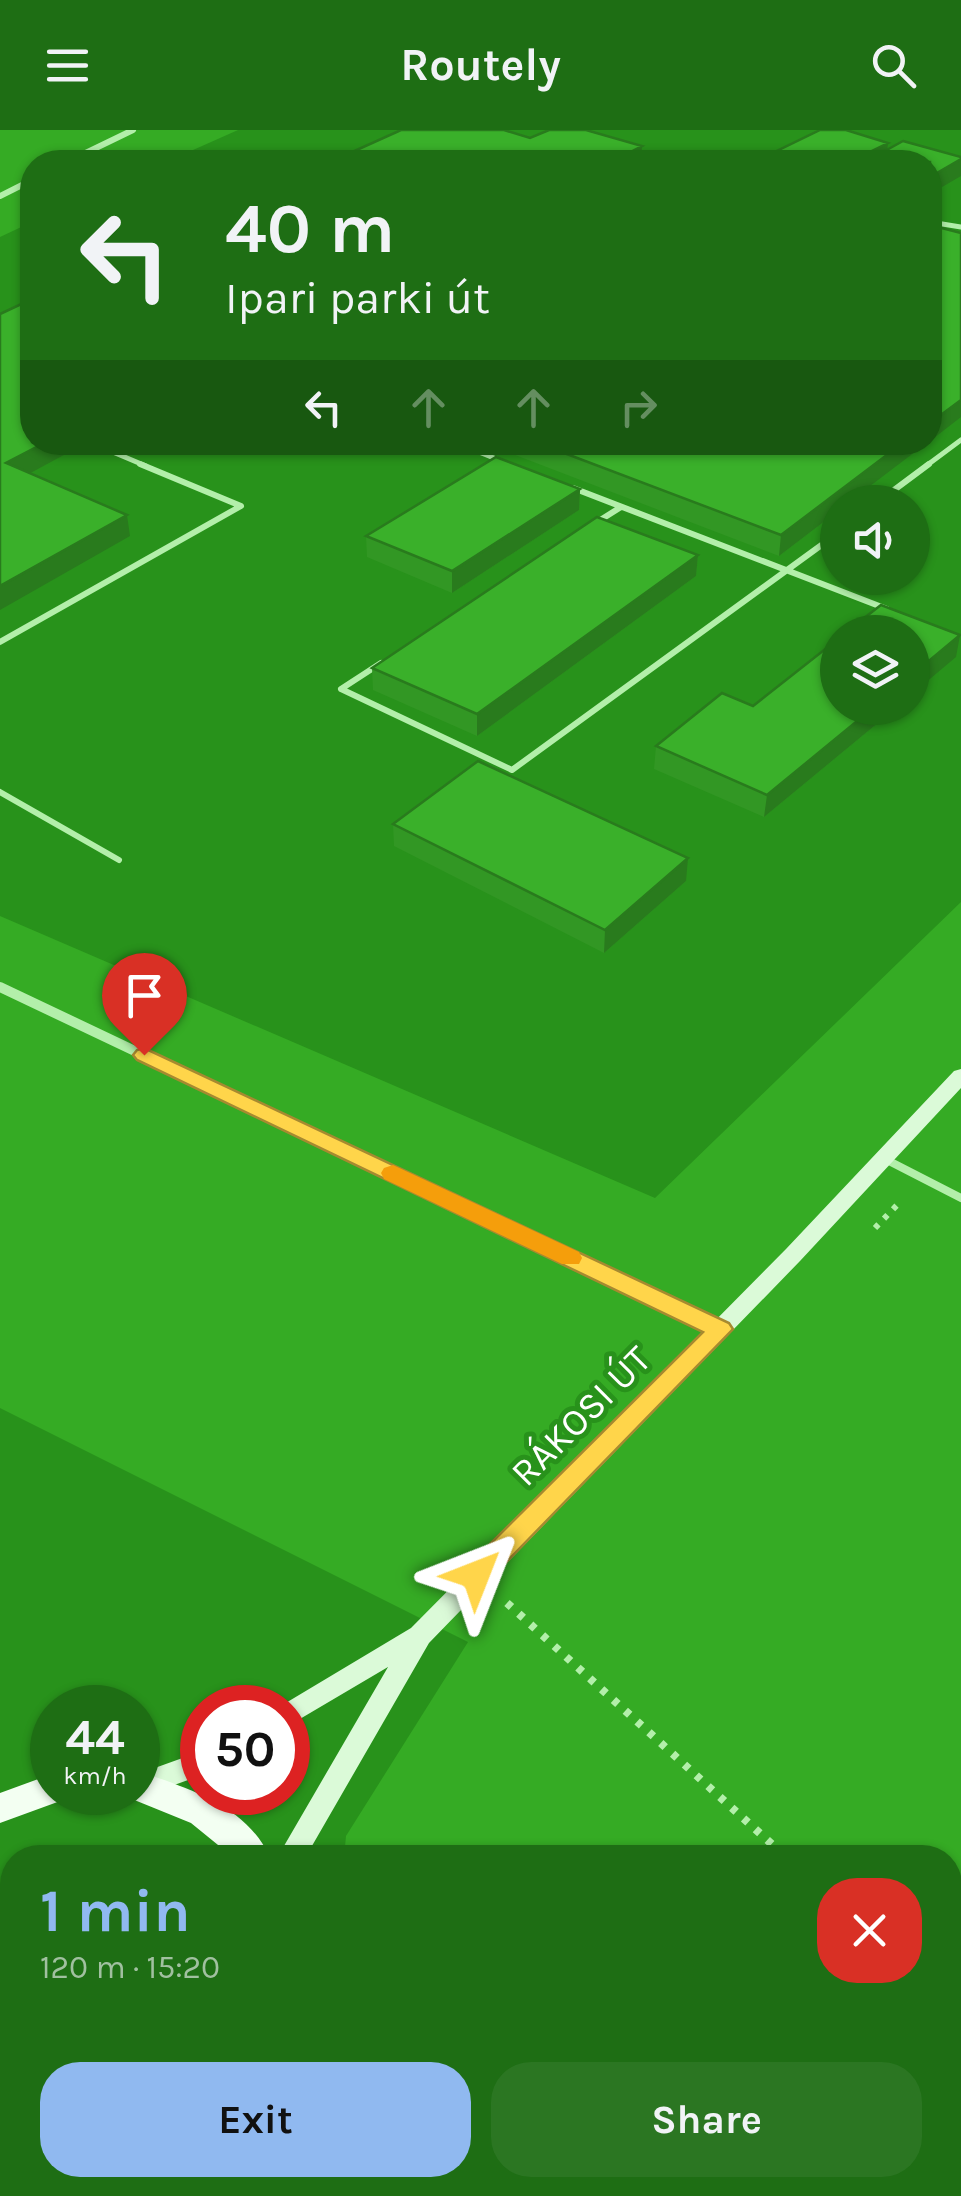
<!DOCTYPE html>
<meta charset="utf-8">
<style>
body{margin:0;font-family:Karla,sans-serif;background:#2b7622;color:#f1f3f6;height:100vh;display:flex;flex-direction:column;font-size:38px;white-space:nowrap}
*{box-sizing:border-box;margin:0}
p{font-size:32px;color:#a1c0a0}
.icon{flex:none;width:55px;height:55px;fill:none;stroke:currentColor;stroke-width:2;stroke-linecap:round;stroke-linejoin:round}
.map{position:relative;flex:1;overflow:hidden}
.sheet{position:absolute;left:0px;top:1715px;width:962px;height:352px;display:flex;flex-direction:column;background:#1e6e14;border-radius:40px 40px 0 0;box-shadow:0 2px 8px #0004}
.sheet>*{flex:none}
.hud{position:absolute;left:20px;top:20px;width:922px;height:305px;border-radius:40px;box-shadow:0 2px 8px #0004;background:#1e6e14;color:#f1f3f6;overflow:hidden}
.controls{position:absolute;left:820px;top:355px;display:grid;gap:20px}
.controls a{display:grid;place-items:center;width:110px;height:110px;border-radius:50%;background:#1e6e14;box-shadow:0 2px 8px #0004;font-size:50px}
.speed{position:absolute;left:30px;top:1555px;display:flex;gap:20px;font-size:50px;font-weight:700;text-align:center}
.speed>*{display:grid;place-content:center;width:130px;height:130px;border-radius:50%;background:#1e6e14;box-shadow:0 2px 8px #0004;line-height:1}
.speed small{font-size:25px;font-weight:400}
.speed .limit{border:15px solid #d22;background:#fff;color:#111}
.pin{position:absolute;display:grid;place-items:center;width:85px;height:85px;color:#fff;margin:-102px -42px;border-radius:50% 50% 50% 0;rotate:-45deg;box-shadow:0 0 10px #0007}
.pin .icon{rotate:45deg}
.me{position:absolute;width:110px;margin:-55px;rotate:45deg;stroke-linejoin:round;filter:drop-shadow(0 0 8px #0008)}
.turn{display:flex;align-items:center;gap:35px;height:210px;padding:0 40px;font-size:45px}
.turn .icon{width:130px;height:130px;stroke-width:2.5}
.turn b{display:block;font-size:70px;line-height:85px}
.lanes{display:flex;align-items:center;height:95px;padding:0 40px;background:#0003;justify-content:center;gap:50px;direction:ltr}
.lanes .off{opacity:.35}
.round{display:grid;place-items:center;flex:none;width:105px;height:105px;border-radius:40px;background:#2b7622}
.head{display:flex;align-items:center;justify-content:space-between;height:170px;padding:0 40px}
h1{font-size:60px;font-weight:700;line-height:75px;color:#90b9f0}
.cta{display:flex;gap:20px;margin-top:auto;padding:20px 40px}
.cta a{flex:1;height:115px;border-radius:40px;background:#90b9f0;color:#111;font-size:40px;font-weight:700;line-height:115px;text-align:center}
.cta a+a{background:#2b7622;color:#f1f3f6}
header{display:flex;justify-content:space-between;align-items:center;height:130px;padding:0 40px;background:#1e6e14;font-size:45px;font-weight:700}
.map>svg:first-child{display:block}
.green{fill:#35ab24}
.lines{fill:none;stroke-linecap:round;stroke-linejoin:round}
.path-far1{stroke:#b3efaa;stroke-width:6;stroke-dasharray:5 8;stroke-linecap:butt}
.path{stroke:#b3efaa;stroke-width:8;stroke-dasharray:6 10;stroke-linecap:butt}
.service-far2{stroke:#b3efaa;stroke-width:5}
.service-far1{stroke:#b3efaa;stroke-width:6}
.service{stroke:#b3efaa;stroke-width:8}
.minor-far1{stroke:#b3efaa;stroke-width:6}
.minor{stroke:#b3efaa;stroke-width:10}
.secondary{fill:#dbfad8;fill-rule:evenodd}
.primary{fill:#f3fff2;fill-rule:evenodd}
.wall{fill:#329724}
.shaded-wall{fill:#297b1d}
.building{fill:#3ab02a;stroke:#297b1d;stroke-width:2.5}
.route{fill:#ffd54a;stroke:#a68a30;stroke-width:2.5}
.slow{fill:#f59e0b}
.labels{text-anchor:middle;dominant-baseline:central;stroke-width:10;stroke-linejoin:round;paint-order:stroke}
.street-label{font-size:38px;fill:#fff;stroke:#28921b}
</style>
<header><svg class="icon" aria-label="menu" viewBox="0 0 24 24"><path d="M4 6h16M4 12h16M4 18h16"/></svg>Routely<svg class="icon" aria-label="search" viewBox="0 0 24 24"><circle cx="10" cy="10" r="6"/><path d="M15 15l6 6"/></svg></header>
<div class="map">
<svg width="961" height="2066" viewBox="0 0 961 2066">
<rect width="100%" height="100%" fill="#28921b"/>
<path class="green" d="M0,0H238L166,32H32V92L0,107Z
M961,772V2066H236L241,2055H950V1728L344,1727L346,1706L468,1512L0,1278V786L655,1068Z"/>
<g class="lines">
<path class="path-far1" d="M875,1098L901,1071"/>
<path class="path" d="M507,1473L787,1728
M950,1782L961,1785"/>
<path class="service-far2" d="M633,22L666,32
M930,92L961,97
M110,312L101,317L146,336
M454,312L499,330
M926,336L961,310"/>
<path class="service-far1" d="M573,358L887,479
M878,372L929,334
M594,394L621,377
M0,512L241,376L140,334
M381,533L341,559L512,640L838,403
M0,662L119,730"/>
<path class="service" d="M885,1029L961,1068"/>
<path class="minor-far1" d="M67,32L133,0
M0,66L32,50"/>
<path class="minor" d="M0,857L721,1199"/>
<path class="secondary" d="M961,939V958L800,1131L429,1513L305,1728H277L388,1537L288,1596V1578L279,1577L411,1498L786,1119L954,941Z
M202,1621V1645L138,1668L129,1664L138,1662V1644Z"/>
<path class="primary" d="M138,1641C187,1658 248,1676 270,1728H234L191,1693L127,1667L125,1662H138Z
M52,1644V1662H67L63,1670L0,1693V1663Z
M128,2055H179L175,2066H124Z
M311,2055H382L386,2066H315Z
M469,2055H514L518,2066H473Z"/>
</g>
<path class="wall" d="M481,312H928L838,372V381L779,426Z
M580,359L579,380L452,463L367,427L366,406Z
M698,425L696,446L477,606L373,560L372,538Z
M753,576L838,578H896L764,687L654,639L656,616Z
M393,694L686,751L604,823L394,716Z"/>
<path class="shaded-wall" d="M888,13L886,31L883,32H849Z
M642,16L641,32H611Z
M961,29V46L930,64V47Z
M961,270V287L930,311V293Z
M46,312H88L10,354L6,333Z
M904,312H928L849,372H838V381L779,426L781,405Z
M580,359L579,380L452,463V441Z
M127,385L130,406L0,480V456Z
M698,425L696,446L477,606V584Z
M960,505L956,527L912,564V545Z
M873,578H896L764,687L767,665Z
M688,728L686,751L604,823L605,800Z"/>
<path class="building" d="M401,0H504L530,8L549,0H586L642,16L611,32H614H330Z
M820,0H846L888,13L849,32L756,31Z
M903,11L961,27V29L930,47V32H865Z
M930,95L961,103V270L930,293Z
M32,169V312H46L6,333L127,385L0,456V184Z
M535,312H904L781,405Z
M496,327L580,359L452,441L366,406Z
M597,387L698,425L477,584L372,538Z
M881,475L960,505L912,545V502H846Z
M838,509V578H873L767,665L656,616L722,563L753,576Z
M478,631L688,728L605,800L393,694Z"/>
<path class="route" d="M144,918L729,1193L733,1199L486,1453L476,1457L467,1453L463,1445L467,1437L703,1202L137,930L133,925L137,920Z"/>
<path class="slow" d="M393,1035L579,1122L582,1128L579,1134H562L384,1049L381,1043L384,1038Z"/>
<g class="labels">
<g class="street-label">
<text transform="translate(581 1286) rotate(-45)">RÁKOSI ÚT</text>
</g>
</g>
</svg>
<div class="controls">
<a><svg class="icon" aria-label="sound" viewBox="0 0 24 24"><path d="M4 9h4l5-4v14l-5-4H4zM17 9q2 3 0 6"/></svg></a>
<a><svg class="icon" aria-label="layers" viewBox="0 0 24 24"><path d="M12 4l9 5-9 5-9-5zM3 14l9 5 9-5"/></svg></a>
</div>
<div class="speed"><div>44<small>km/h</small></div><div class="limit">50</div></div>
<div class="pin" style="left:144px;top:925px;background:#d93025"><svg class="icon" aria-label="arrive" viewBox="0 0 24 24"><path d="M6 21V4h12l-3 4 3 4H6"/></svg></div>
<svg class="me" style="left:476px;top:1445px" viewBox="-20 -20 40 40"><path d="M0-17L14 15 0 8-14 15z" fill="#ffd54a" stroke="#fff" stroke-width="4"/></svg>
<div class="hud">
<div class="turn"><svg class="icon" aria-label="left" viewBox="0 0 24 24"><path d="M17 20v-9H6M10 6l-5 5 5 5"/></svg><div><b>40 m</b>Ipari parki út</div></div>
<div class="lanes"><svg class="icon" aria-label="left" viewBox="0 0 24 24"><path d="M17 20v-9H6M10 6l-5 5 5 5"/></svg><svg class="icon off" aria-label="ahead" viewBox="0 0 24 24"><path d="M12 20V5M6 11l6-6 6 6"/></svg><svg class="icon off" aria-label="ahead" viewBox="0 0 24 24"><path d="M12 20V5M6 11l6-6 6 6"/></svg><svg class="icon off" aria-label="right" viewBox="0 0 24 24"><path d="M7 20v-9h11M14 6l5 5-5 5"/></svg></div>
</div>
<section class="sheet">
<div class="head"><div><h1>1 min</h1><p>120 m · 15:20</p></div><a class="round" style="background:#d93025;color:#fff"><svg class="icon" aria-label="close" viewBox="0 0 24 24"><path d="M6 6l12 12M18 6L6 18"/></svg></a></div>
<div class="cta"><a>Exit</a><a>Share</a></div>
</section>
</div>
